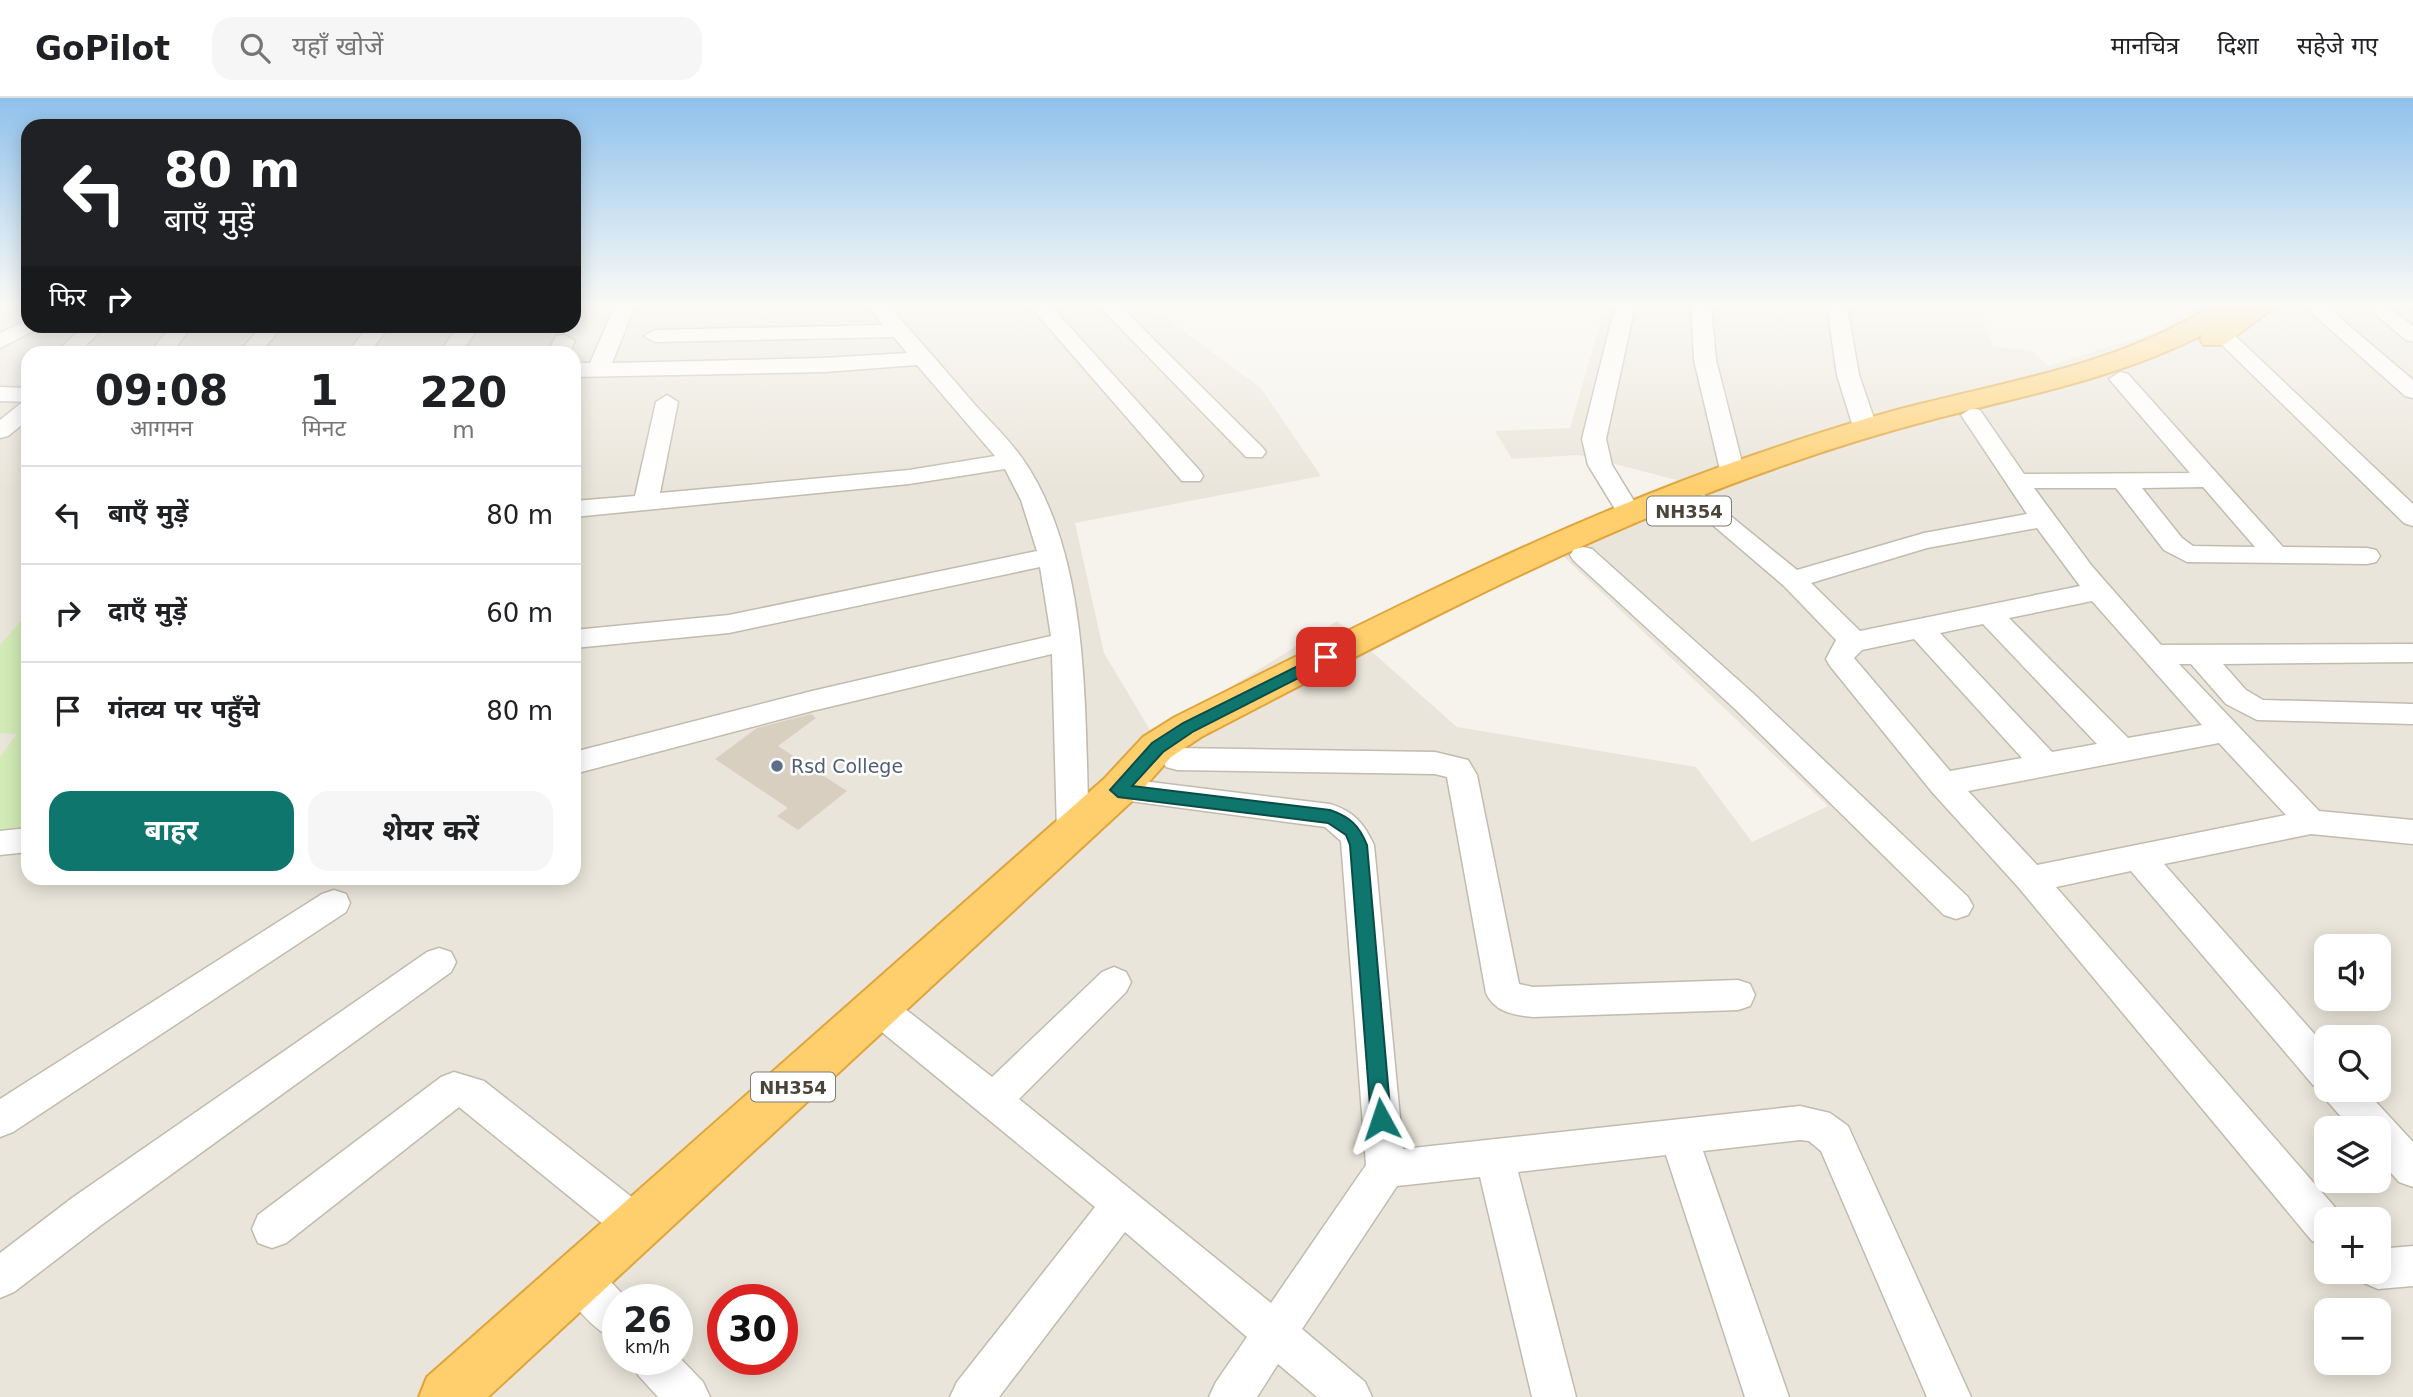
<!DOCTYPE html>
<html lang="hi">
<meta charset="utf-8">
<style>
body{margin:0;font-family:"DejaVu Sans","Noto Sans Devanagari",sans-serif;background:#f6f6f6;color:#202124;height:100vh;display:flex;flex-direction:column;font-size:26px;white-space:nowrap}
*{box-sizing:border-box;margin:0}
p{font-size:23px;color:#757577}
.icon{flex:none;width:38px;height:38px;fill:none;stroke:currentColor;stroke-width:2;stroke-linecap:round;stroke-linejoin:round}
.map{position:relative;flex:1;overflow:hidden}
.side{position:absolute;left:21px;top:248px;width:560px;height:539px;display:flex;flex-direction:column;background:#fff;border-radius:21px;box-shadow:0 4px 18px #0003}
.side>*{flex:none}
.hud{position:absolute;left:21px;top:21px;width:560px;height:214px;border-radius:21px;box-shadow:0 4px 18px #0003;background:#202124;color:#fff;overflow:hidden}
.fabs{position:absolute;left:2314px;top:836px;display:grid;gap:14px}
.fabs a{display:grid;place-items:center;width:77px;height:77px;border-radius:14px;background:#fff;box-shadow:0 4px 18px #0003;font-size:35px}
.speed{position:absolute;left:602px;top:1186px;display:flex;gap:14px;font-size:35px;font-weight:700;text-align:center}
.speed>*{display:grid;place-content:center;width:91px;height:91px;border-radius:50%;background:#fff;box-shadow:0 4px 18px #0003;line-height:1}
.speed small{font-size:18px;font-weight:400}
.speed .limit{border:10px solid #d22;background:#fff;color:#111}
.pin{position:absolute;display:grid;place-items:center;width:60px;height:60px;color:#fff;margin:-30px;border-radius:14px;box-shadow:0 4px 10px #0006}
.me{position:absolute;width:77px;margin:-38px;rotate:355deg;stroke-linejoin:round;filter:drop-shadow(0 0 5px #0008)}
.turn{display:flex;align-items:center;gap:24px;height:147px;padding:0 28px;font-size:32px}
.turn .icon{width:91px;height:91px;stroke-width:2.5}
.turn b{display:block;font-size:49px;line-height:60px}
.then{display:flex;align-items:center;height:66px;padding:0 28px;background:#0003;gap:14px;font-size:26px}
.eta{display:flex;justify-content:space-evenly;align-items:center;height:119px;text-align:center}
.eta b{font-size:42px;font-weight:700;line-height:49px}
.primary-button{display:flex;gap:14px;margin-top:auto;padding:14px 28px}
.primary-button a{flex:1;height:80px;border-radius:21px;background:#0f766e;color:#fff;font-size:28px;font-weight:700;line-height:80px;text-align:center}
.primary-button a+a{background:#f6f6f6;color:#202124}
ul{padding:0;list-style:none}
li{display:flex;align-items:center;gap:21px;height:98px;padding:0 28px;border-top:2px solid #e0e0e0}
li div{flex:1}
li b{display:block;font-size:26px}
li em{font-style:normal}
header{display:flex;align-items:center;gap:42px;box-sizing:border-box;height:98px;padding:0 35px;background:#fff;border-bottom:2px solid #e0e0e0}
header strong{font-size:33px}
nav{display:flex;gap:38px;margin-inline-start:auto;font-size:24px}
.search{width:490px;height:63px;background:#f6f6f6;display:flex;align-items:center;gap:18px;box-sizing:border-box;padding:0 24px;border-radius:21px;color:#757577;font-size:26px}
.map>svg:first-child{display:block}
.residential{fill:#eae5da;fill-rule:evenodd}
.green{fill:#d2eab5}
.building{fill:#d8cfc1}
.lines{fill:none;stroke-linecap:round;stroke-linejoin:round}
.minor-casing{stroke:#c2bbae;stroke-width:3}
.highway-casing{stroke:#e0a43c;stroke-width:4}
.minor{fill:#fff;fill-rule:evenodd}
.highway{fill:#ffcf6e;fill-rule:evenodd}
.route{fill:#0f766e;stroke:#0a4d48;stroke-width:2}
.service-dot{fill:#5c6f8a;stroke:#fff;stroke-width:2.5}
.labels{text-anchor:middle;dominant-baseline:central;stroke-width:5;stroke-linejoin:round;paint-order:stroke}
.shield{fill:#fff;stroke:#817c74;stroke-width:2}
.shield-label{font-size:18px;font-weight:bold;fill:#4b4439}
.service-label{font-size:19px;fill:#4e5e75;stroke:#fff;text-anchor:start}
</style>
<header>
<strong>GoPilot</strong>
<div class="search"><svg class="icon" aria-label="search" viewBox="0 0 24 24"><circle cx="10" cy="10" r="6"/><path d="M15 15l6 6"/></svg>यहाँ खोजें</div>
<nav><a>मानचित्र</a><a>दिशा</a><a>सहेजे गए</a></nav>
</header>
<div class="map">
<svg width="2413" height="1299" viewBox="0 0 2413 1299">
<rect width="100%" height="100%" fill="#f6f3ec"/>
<path class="residential" d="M0,208H28V228H574V208H1149L1261,290L1321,378L1075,425L1104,555L1153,637L1337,523L1457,629L1696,669L1752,744L1828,708L1543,439L1677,382L1579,357L1512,361L1495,333L1570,330L1605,208H1946L1979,212L1993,248L2034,254L2048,268L2157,234L2194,208H2413V1299H0ZM28,256H574V780H28ZM2326,849H2378V901H2326ZM2326,940H2378V992H2326ZM2326,1031H2378V1083H2326ZM2326,1122H2378V1174H2326ZM618,1202H677V1262H618ZM723,1202H782V1262H723ZM2326,1213H2378V1265H2326Z"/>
<path class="green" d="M28,515V733L0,736V659L17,636L0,635V547Z"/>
<path class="building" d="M811,616L816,620L778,648L847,693L798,732L777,718L788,710L715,661L757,630Z"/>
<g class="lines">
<g class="minor-casing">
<path id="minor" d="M615,208H635L612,265L824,260L907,255L894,239L655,244L644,238L655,232L883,227L868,208H889C918,241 947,274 976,308C992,325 1009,342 1022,360C1092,460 1084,615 1089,733L1084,742L1073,745L1062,742L1057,733L1052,556L812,613L574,676V654L812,593L1051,538L1040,469L729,535L574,550V532L729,517L1037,453L1021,402L1005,371L909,386L574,419V403L635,398L656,304L667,297L678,304L660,395L909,372L995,358L917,267L824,274L574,279V265H590Z
M1030,208H1051L1200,373L1203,378L1200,383H1182Z
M1099,208H1120L1262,349L1266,354L1262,359H1246Z
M1615,208H1635L1606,341L1612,367L1642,416L1639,421H1621L1588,367L1582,341Z
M1691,208H1711L1716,262L1745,376L1741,381H1725L1721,376L1694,262Z
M1827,208H1847L1859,277L1878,332L1874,337H1858L1854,332L1837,277Z
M2304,208H2326L2413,282V300L2405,298Z
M2366,208H2388L2413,228V244L2406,242Z
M28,222V228H38L35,232L0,250V235Z
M84,228H106L77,256H54Z
M172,228H193L170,256H148Z
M262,228H283L259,256H237Z
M368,228H389L369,256H347Z
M459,228H480L460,256H438Z
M2223,231L2230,233L2413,406V428L2404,425L2216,241L2212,237Z
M564,237L575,243L569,256H547L556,238Z
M2120,274L2128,276L2283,449L2367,450L2376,452L2380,458L2376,464L2367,466L2187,464L2164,452L2116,390H2034L2091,467L2161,547L2413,546V564L2223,566L2246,592L2263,602L2413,606V626L2257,622L2226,606L2191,566H2179L2319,713L2413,722V746L2311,736L2164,766L2326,949V992H2365L2413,1044V1089L2399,1084L2378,1060V1031H2352L2328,1004L2323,990L2313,987L2131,773L2056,789L2340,1115L2343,1122H2326V1148L2312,1143L2019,790L1932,694L1830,568L1826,561L1836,542L1784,488L1674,394L1677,389H1695L1797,472L1924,435L2027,416L1961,317L1972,310L1980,312L2024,376L2190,375L2109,281ZM2203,389L2255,449L2193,448L2182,440L2142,390ZM2037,430L2080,488L1860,533L1811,485L1927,450ZM2092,503L2202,627L2128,640L2009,520ZM1983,526L2097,646L2052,654L1940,535ZM1914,541L2022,660L1950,673L1854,560L1862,552ZM2219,645L2286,717L2037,767L1968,693Z
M0,289L28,290V304L0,303Z
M28,304V322L8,338L0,340V322L20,306Z
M1583,449L1592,451L1755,597L1968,799L1973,808L1968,817L1956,821L1944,817L1735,611L1574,463L1570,457L1574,451Z
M1177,650L1435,654L1468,662L1477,677L1519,886L1533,889L1738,882L1750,886L1755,897L1750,908L1738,912L1533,919C1513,917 1495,914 1486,895L1447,679L1435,676L1177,672L1166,669L1162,661L1166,653Z
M1118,680L1330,706C1353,713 1364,725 1374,747L1403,1051L1800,1008L1830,1015L1848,1028L1971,1299H1927L1821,1053L1809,1043L1800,1042L1703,1053L1789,1299H1745L1666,1057L1518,1074L1576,1299H1532L1480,1079L1397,1088L1302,1231L1365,1284L1372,1299H1317L1278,1266L1257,1299H1209L1216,1284L1247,1239L1125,1134L999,1299H950L957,1284L1095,1109L866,921L860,910L866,899L878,895L890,899L992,979L1102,874L1114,869L1126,874L1131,884L1126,894L1019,1001L1271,1205L1366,1067L1341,743L1325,729L1107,700L1103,692L1107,684Z
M28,730V754L0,757V733Z
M334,792L346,796L350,805L346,814L13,1034L0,1039V1001L322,796Z
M439,850L451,854L456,864L451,874L100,1128L14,1194L0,1200V1155L72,1100L427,854Z
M454,974L484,983L652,1115L658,1129L652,1143L638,1148L624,1143L459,1009L286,1145L272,1150L258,1145L252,1131L258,1117L441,979Z
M2413,1148V1188L2378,1191L2364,1185L2359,1174H2378V1151Z
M579,1159L593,1165L628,1202H618V1243C593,1233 569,1204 559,1179L565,1165Z
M677,1257L703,1284L710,1299H658L638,1277L632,1262H677Z"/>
</g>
<g class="highway-casing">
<path id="highway" d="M2212,208H2276L2224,247H2204L2200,241L2204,236C2118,280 2027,297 1934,321C1880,335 1826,352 1773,371C1574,441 1388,542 1201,639L1171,659L1132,703L488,1299H419L427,1279L1104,681L1143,639L1175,619C1364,525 1553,426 1754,357C1809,338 1864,320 1920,306C2021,281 2122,264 2212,208Z"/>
</g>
<use href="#minor" class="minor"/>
<use href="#highway" class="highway"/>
</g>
<linearGradient id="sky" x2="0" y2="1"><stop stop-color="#8fc1ec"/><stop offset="0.53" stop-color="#fbfaf6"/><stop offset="1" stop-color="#fbfaf6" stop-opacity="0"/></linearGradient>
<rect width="2413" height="390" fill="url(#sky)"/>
<path class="route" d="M1326,554L1334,559L1332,563L1194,633L1163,654L1132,688L1330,712C1350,719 1359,727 1367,747L1391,1021L1389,1027L1381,1030L1374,1027L1371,1021L1350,747L1346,737L1328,725L1118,699L1110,692L1152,645L1183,625Z"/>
<circle class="service-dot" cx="777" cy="668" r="7"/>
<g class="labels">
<g class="shield">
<rect x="1647" y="398.5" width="84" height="29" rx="5"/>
<rect x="751" y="974.5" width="84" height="29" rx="5"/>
</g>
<g class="shield-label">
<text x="1689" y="413">NH354</text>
<text x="793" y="989">NH354</text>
</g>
<g class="service-label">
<text x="791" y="668">Rsd College</text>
</g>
</g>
</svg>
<div class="fabs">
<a><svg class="icon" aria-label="sound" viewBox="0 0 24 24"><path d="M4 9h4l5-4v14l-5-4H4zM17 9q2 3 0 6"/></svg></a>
<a><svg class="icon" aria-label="search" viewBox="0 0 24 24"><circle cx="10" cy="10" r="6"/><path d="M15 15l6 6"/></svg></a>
<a><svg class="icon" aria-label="layers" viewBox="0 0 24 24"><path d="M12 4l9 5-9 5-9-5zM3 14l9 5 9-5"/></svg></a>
<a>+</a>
<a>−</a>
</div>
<div class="speed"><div>26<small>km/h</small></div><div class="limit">30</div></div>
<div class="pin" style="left:1326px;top:559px;background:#d93025"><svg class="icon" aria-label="arrive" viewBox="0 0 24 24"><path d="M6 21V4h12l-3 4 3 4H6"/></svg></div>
<svg class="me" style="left:1381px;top:1021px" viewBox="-20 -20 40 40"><path d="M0-17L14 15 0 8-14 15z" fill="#0f766e" stroke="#fff" stroke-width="4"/></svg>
<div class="hud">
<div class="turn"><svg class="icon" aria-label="left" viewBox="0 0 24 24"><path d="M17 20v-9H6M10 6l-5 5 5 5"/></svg><div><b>80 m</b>बाएँ मुड़ें</div></div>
<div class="then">फिर<svg class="icon" aria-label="right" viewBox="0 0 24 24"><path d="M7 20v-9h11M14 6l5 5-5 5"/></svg></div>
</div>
<section class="side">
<div class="eta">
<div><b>09:08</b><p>आगमन</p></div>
<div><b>1</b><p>मिनट</p></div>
<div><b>220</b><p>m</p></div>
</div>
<ul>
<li><svg class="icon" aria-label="left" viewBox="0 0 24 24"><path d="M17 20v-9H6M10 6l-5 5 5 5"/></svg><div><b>बाएँ मुड़ें</b></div><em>80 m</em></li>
<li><svg class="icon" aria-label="right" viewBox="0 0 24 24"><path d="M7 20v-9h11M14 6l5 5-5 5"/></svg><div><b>दाएँ मुड़ें</b></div><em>60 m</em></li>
<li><svg class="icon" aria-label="arrive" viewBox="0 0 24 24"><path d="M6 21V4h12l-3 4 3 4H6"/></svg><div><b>गंतव्य पर पहुँचे</b></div><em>80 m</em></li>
</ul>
<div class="primary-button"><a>बाहर</a><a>शेयर करें</a></div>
</section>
</div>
